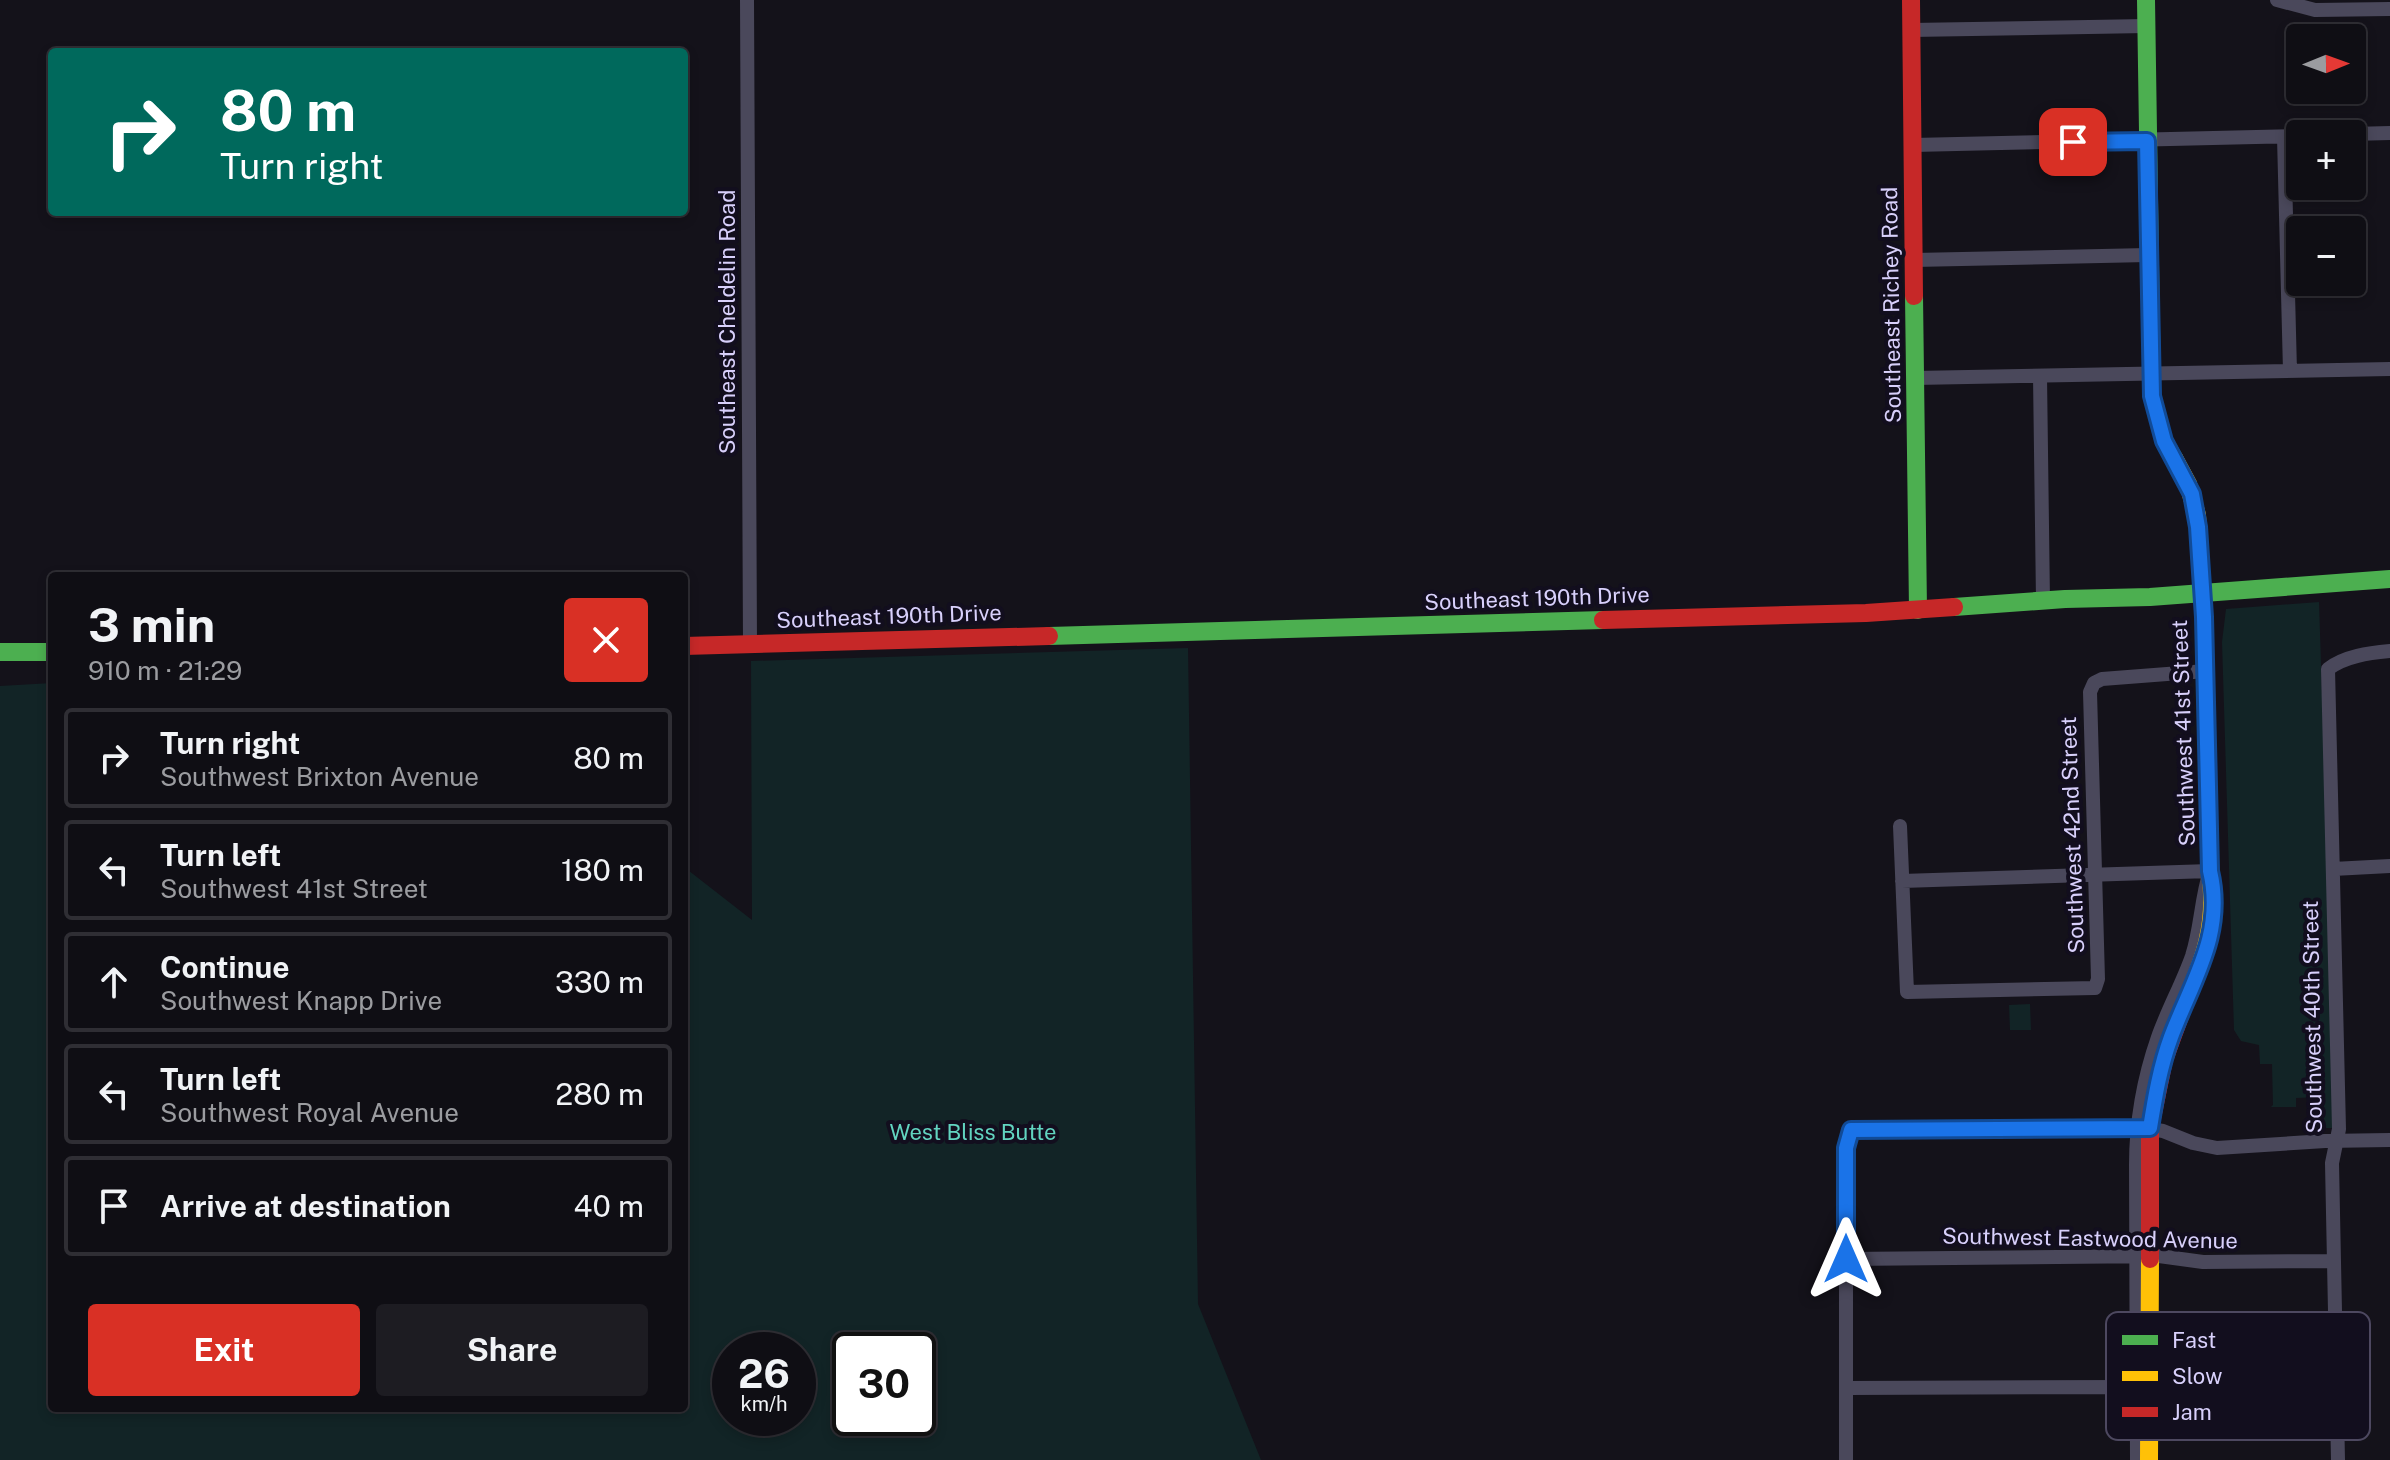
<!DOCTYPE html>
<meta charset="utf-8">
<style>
body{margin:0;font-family:"Public Sans",sans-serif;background:#1d1c22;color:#f1f3f6;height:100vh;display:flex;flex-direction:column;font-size:30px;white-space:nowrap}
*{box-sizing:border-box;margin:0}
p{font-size:26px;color:#9b9ca0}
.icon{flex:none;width:44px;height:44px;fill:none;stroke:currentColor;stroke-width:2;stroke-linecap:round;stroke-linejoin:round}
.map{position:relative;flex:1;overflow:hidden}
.panel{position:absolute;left:48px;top:572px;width:640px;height:840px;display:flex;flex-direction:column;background:#0f0e14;border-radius:8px;box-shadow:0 4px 12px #0003,0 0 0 2px #2f2e34}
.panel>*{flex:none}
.top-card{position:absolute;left:48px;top:48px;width:640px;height:168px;border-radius:8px;box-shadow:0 4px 12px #0003,0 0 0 2px #2f2e34;background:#00695c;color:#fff;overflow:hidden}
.needle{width:52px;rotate:89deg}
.buttons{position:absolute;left:2286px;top:24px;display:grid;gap:16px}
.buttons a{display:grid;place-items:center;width:80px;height:80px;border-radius:8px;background:#0f0e14;box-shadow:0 4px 12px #0003,0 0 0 2px #2f2e34;font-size:40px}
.speed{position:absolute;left:712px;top:1332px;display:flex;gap:16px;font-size:40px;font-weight:700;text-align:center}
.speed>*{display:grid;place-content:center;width:104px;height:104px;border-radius:50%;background:#0f0e14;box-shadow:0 4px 12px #0003,0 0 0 2px #2f2e34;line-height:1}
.speed small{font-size:20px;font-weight:400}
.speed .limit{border:4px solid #111;border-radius:12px;background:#fff;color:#111}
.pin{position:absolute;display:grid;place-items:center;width:68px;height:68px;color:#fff;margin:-34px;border-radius:16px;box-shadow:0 4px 12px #0006}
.me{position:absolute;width:88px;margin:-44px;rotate:0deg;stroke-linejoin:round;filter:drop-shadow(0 0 6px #0008)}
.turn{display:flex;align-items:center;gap:28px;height:168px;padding:0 40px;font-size:36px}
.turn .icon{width:104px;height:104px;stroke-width:2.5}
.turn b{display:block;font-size:56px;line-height:68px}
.round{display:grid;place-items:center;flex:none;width:84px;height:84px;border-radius:8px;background:#1d1c22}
.summary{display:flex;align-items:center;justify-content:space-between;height:136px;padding:0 40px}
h1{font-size:48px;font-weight:700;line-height:60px}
.action{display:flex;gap:16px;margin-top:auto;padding:16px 40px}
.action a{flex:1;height:92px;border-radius:8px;background:#d93025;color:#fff;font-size:32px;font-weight:700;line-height:92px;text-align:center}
.action a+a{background:#1d1c22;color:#f1f3f6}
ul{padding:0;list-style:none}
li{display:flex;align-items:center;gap:24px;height:100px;margin:0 16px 12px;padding:0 24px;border:4px solid #2f2e34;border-radius:8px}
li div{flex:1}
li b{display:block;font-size:30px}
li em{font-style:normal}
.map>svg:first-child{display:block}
.green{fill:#122426;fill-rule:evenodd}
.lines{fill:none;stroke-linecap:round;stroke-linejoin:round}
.street{stroke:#4a485b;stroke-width:14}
.fast{stroke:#4caf50;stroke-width:18}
.slow{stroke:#ffc107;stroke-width:18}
.jam{stroke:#c62828;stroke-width:18}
.route-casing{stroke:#114b97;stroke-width:20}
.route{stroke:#1a73e8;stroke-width:14}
.labels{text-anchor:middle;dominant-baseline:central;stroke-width:8;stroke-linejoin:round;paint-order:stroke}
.street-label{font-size:22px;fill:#d8d0fb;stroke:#120e1e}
.park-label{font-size:22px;fill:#62d4c0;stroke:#120e1e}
.key{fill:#120e1e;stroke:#4d4860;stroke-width:2}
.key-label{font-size:22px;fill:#d8d0fb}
</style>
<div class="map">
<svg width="2390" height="1460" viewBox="0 0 2390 1460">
<rect width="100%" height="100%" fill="#14121a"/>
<path class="green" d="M2319,602L2336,1128H2322L2321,1097L2296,1098V1107H2271L2273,1105L2272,1064H2260L2259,1045L2241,1041L2234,1030L2222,642L2226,609Z
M1188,648L1198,1304L1261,1460H0V686L52,683V1408H684V867L752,920L751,661ZM730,1350H798V1418H730ZM850,1350H918V1418H850Z
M2030,1004L2031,1030H2010L2009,1005Z"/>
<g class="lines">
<path class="street" d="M747,0L750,644
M2277,0L2315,10L2390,9
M1911,30L2146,26
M2352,134L2390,133
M2284,137L2290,371
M1913,145L2300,136
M1914,260L2148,255
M2040,376L2043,601
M1915,378L2390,369
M1900,826L1907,992L2095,988L2098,979L2090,692L2094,683L2102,679L2206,671
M2333,869L2390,866
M1902,881L2210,871C2201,899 2201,928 2192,956C2182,984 2168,1009 2158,1037C2144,1077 2136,1122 2136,1165L2137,1460
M1846,1259L2159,1256L2203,1262L2332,1261
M1847,1388L2128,1387L2149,1390L2336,1387
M1846,1460V1148L1851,1130L2138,1127L2163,1131L2193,1143L2217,1148L2325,1141L2390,1140
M2338,1460L2332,1163L2339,1129L2328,669C2345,656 2369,653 2390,651"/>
<path class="fast" d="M2146,0L2152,396L2164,441L2174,458
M1914,296L1918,610
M1954,607L2065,599L2150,597L2390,579
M1049,636L1603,620
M0,652H52"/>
<path class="slow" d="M2174,458L2188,484L2197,515L2204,617L2210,871C2218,924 2204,960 2183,1008
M2149,1460L2150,1259"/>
<path class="jam" d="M1911,0L1914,296
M1603,620L1866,613L1954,607
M684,646L1049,636
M2150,1259V1128L2164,1060L2183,1008"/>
</g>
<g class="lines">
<g class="route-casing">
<path id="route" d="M1846,1259V1148L1851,1130L2150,1128C2155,1097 2160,1067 2171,1037C2192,981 2225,934 2210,871L2204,617L2198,527L2192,494L2164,441L2152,396L2147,141L2073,142"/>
</g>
<use href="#route" class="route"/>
</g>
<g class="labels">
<g class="street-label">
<text transform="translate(1891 305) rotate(-91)">Southeast Richey Road</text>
<text transform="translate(727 322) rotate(-90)">Southeast Cheldelin Road</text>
<text transform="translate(1537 598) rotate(-2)">Southeast 190th Drive</text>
<text transform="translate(889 616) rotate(-2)">Southeast 190th Drive</text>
<text transform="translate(2183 733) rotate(-92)">Southwest 41st Street</text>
<text transform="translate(2072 835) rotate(-92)">Southwest 42nd Street</text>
<text transform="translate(2312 1017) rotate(-91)">Southwest 40th Street</text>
<text transform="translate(2090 1238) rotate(1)">Southwest Eastwood Avenue</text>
</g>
<g class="park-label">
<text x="973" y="1132">West Bliss Butte</text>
</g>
</g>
<rect x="2106" y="1312" width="264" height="128" rx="12" class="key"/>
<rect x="2122" y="1335" width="36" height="10" fill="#4caf50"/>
<rect x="2122" y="1371" width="36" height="10" fill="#ffc107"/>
<rect x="2122" y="1407" width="36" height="10" fill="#c62828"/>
<g class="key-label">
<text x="2172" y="1348">Fast</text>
<text x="2172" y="1384">Slow</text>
<text x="2172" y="1420">Jam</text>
</g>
</svg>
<div class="buttons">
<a><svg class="needle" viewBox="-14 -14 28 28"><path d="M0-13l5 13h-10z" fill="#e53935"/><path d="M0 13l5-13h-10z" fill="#9b9ca0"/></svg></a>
<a>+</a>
<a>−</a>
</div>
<div class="speed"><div>26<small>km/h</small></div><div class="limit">30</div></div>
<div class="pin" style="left:2073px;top:142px;background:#d93025"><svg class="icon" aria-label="arrive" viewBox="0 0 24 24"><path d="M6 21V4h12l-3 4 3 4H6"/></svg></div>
<svg class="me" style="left:1846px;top:1259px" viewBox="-20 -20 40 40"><path d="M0-17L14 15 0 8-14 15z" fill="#1a73e8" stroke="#fff" stroke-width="4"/></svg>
<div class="top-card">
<div class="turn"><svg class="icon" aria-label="right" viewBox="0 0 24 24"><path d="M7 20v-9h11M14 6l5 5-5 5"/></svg><div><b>80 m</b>Turn right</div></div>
</div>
<section class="panel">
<div class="summary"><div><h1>3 min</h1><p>910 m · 21:29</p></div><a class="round" style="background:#d93025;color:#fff"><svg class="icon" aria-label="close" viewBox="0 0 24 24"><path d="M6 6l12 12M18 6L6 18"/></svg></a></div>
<ul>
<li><svg class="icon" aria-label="right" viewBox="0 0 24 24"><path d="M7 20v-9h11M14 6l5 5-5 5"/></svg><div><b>Turn right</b><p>Southwest Brixton Avenue</p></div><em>80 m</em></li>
<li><svg class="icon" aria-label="left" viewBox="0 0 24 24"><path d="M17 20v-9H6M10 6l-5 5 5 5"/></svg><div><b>Turn left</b><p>Southwest 41st Street</p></div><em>180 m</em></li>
<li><svg class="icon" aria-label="ahead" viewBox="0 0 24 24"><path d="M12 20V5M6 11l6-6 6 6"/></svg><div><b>Continue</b><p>Southwest Knapp Drive</p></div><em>330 m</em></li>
<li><svg class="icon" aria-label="left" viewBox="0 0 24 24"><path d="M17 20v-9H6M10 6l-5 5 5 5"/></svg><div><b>Turn left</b><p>Southwest Royal Avenue</p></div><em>280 m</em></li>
<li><svg class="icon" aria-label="arrive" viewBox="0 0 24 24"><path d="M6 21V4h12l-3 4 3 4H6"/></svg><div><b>Arrive at destination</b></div><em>40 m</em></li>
</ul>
<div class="action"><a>Exit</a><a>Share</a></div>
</section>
</div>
